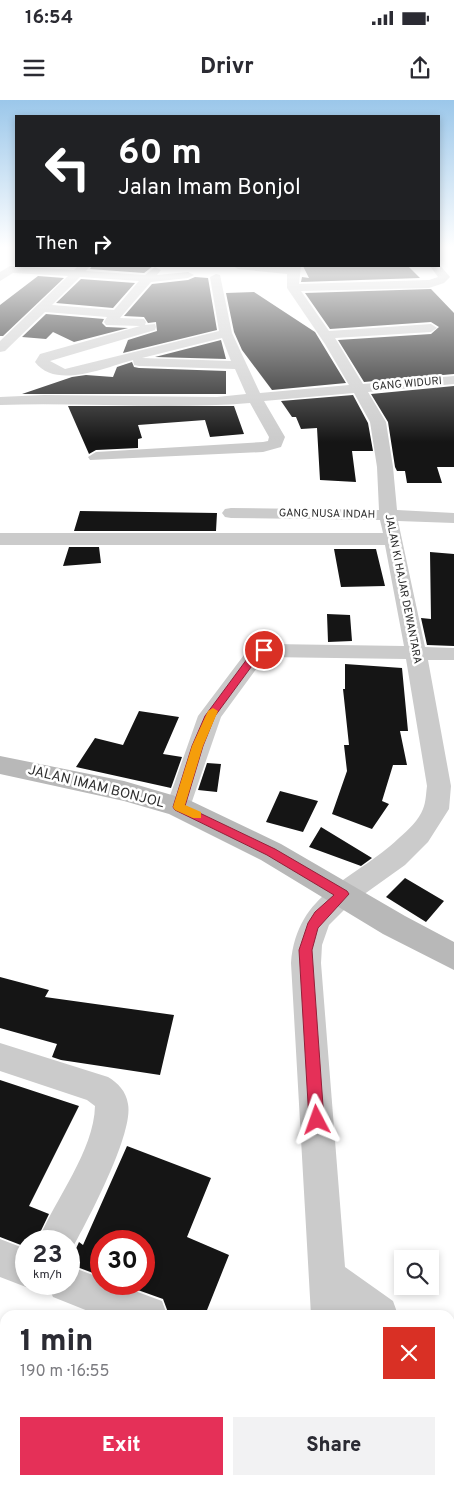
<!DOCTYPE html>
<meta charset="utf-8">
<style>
body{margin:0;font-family:Overpass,sans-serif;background:#f2f2f3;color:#2b2b33;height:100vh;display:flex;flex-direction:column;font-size:19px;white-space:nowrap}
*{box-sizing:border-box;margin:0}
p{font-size:16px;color:#7c7c81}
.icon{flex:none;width:28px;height:28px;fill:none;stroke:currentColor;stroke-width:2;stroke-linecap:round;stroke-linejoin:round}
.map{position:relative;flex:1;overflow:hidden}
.side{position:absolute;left:0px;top:1210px;width:455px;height:175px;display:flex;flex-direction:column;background:#fff;border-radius:15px 15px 0 0;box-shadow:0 2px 8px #0003}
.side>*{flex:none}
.guide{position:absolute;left:15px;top:15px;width:425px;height:152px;border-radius:0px;box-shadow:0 2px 8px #0003;background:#202124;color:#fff;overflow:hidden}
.buttons{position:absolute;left:394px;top:1150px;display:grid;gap:10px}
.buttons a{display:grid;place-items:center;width:45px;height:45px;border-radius:0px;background:#fff;box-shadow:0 2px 8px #0003;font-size:25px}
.speed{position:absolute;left:15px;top:1130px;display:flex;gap:10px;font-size:25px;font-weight:700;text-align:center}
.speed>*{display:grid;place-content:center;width:65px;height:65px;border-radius:50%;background:#fff;box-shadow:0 2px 8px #0003;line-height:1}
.speed small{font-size:12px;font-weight:400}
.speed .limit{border:8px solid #d22;background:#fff;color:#111}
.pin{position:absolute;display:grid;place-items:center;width:42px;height:42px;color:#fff;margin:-21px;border:2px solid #fff;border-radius:50%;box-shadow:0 1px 5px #0007}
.me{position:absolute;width:55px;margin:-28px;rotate:356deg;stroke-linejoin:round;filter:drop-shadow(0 0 4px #0008)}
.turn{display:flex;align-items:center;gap:18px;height:105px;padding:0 20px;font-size:22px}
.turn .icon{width:65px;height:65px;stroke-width:2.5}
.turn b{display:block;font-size:35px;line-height:42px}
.then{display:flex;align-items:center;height:48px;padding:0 20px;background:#0003;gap:10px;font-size:19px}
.round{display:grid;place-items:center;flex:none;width:52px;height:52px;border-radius:0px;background:#f2f2f3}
.summary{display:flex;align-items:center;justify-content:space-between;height:85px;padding:0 20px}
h1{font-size:30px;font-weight:800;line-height:38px}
.action{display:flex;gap:10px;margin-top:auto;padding:10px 20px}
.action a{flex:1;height:58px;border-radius:0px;background:#e53058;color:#fff;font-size:20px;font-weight:800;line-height:58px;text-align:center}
.action a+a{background:#f2f2f3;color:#2b2b33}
.status{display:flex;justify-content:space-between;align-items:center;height:35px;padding:0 25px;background:#fff;direction:ltr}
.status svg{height:14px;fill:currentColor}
header{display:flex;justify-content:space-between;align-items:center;height:65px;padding:0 20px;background:#fff;font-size:22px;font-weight:800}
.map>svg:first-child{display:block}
.building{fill:#151515}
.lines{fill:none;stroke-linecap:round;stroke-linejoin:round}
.minor{fill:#cbcbcb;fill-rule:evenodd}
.secondary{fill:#b8b8b8;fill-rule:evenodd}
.route{fill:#e53058;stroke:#951f39}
.slow{fill:#f59e0b}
.labels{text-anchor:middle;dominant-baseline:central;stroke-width:5;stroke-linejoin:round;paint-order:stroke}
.far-street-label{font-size:11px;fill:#2e2e2e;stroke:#fff}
.street-label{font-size:14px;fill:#2e2e2e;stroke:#fff}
</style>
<div class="status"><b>16:54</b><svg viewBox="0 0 49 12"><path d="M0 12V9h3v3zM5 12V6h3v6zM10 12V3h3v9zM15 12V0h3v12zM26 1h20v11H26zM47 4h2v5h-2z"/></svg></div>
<header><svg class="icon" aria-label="menu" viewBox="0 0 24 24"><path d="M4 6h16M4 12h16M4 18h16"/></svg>Drivr<svg class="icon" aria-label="share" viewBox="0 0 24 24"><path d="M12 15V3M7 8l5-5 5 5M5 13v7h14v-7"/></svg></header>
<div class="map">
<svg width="454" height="1385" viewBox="0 0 454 1385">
<rect width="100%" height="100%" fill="#fff"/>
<path class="building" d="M92,166H153L144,173L90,169Z
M303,166H408L420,178L301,182L302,177L309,178Z
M38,176L64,178L3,236H0V205Z
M195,177L208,178L217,230L123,253L128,240L157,231L156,222L148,223L144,217L124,216L152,184L188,180Z
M81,179L135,183L113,208L56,203Z
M431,189L454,213V274L364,282L338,240L431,234L439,227L431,222L330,229L305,193Z
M254,192L315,232L346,283L272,290L242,250L234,232L226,193Z
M46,214L104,219L102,223L106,227L128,228L74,242L53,232L46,239L22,237Z
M221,240L226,259L155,257Z
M132,262L134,267L139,268L226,271V294H22L72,277L86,275L113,277L117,267Z
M454,286V367H437L442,383H407L405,371H397L395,367L388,322L371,294Z
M353,295L368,323L373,351H352L356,382L320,380L317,328L301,329L296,317H292L281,301Z
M68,306H234L244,334L210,337L205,320L138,325L142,338L138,339V348L96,350L89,354Z
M80,411L217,413L216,431H74Z
M69,447H99L101,463L63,466Z
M334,449H376L385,486L341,487Z
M430,452L454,454V546L427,545L421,518L431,519Z
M327,514L350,515L352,541L328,542Z
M345,564L402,568L408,631H400L407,665H393L382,701L389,704L372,729L332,714L347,671L344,645H349L343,589H345Z
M139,611L179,617L163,654L182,657L171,688L76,667L95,638L123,645Z
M207,663L221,664L217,692L198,690Z
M280,691L318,701L303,732L266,722Z
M321,727L372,758L361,766L309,747Z
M405,778L444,801L426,822L386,797Z
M0,877L49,890L45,897L174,915L160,975L61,960L52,957L57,944L0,928Z
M0,980L79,1006L29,1106L49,1114L36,1141H26V1147L0,1137Z
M127,1046L211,1078L187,1137L229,1155L205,1215H169L163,1199L121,1184H144V1141H101V1176L69,1164L79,1142L83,1145Z"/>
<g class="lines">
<path class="minor" d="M439,164L450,177L444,183L429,188L301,191L329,231L431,224L437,228L431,232L335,238L363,284L454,276V284L368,292L386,322L393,367L397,410L454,413V423L398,421L425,547L454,548V560H428L451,686L449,709L428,742L405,765L349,805L329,825L322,845L321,863L345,1167L393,1201L398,1215H311L291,863C297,791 354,781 399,738C408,730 419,720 423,709C426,702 426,693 427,686L406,559L265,557L221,617L188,713L179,716L170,713L166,707L198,616L250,547L271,544L404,546L385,445H0V433H383L380,420L231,418L225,417L222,413L225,409L231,408L379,410L377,367L370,322L354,293L264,301L285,337L281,347L263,352L90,360L88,357L96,352L263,342L268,341L269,337L250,303C167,310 83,302 0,305V297L44,295L217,297L246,294L235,269L139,266L134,265L133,260C106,267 56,290 35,262L40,254L140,226L106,225L104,222L107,217L45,212L5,251L0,252V241L68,176L13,173L0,181V172L10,166L74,170L78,166H90L86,171L145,175L155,167L161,170L157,175L188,172L194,175L188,178L151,182L120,218L144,219L146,222L145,225L155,224L156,227L155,230L50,261L65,269L219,231L210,177L216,174L220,175L232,233L260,293L349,285L325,244L287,188V174L238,169L233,166H301L299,184L429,180L438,177L430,166H439ZM80,177L139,181L114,210L52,205ZM222,238L231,261L142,258Z
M0,943L108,977C118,983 126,991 128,1004C134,1034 85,1126 69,1154V1141H38C55,1099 94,1051 95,1006L87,1000L0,971Z
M0,1139L26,1149V1184H33L26,1187L0,1177Z
M69,1166L101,1178V1184H116L162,1201L167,1215H98L53,1197L47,1184H69Z
M450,1246L454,1248V1289L450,1287Z
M204,1380H255L258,1385H206Z
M324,1380H366L368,1385H324Z"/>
<path class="secondary" d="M0,656L124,681L189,700L281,744L405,816L454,842V870L383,834L261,760L169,714L124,701L0,674Z"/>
</g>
<linearGradient id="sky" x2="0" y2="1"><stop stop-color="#9bc7ea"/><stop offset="0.43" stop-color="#fff"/><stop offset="1" stop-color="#fff" stop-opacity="0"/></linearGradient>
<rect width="454" height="342" fill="url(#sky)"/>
<path class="route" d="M264,547L268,548V552L262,554L257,559L215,616L203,646L185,706L275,749L347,791L349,794L318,828L312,850L324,1020L322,1026L317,1028L311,1026L309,1020L299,850L308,823L315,812L334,795L267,755L175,710L173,707L192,646L205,616L250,555L255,549Z"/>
<path class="slow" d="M213,608L218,611L203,646L185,705L201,712V718H193L175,710L173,707L192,646L208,611Z"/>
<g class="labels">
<g class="far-street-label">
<text transform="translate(407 284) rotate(-5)">GANG WIDURI</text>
<text transform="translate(327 414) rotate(1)">GANG NUSA INDAH</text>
<text transform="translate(403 489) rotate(79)">JALAN KI HAJAR DEWANTARA</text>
</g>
<g class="street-label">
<text transform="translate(96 687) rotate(14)">JALAN IMAM BONJOL</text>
</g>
</g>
</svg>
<div class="buttons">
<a><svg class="icon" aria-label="search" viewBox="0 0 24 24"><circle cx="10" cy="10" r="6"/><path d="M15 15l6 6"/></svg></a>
</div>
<div class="speed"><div>23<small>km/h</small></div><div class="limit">30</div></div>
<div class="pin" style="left:264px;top:550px;background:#d93025"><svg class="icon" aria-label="arrive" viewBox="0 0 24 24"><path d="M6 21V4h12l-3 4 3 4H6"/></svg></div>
<svg class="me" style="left:317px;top:1020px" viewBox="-20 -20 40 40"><path d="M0-17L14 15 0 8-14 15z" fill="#e53058" stroke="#fff" stroke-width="4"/></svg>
<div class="guide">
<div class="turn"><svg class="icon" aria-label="left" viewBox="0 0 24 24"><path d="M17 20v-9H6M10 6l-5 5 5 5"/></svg><div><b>60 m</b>Jalan Imam Bonjol</div></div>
<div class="then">Then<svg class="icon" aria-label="right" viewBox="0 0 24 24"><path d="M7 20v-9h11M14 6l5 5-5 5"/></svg></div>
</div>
<section class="side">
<div class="summary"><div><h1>1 min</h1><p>190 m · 16:55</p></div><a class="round" style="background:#d93025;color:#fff"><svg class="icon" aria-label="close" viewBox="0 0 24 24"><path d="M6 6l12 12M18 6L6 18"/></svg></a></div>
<div class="action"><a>Exit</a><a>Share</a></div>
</section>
</div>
